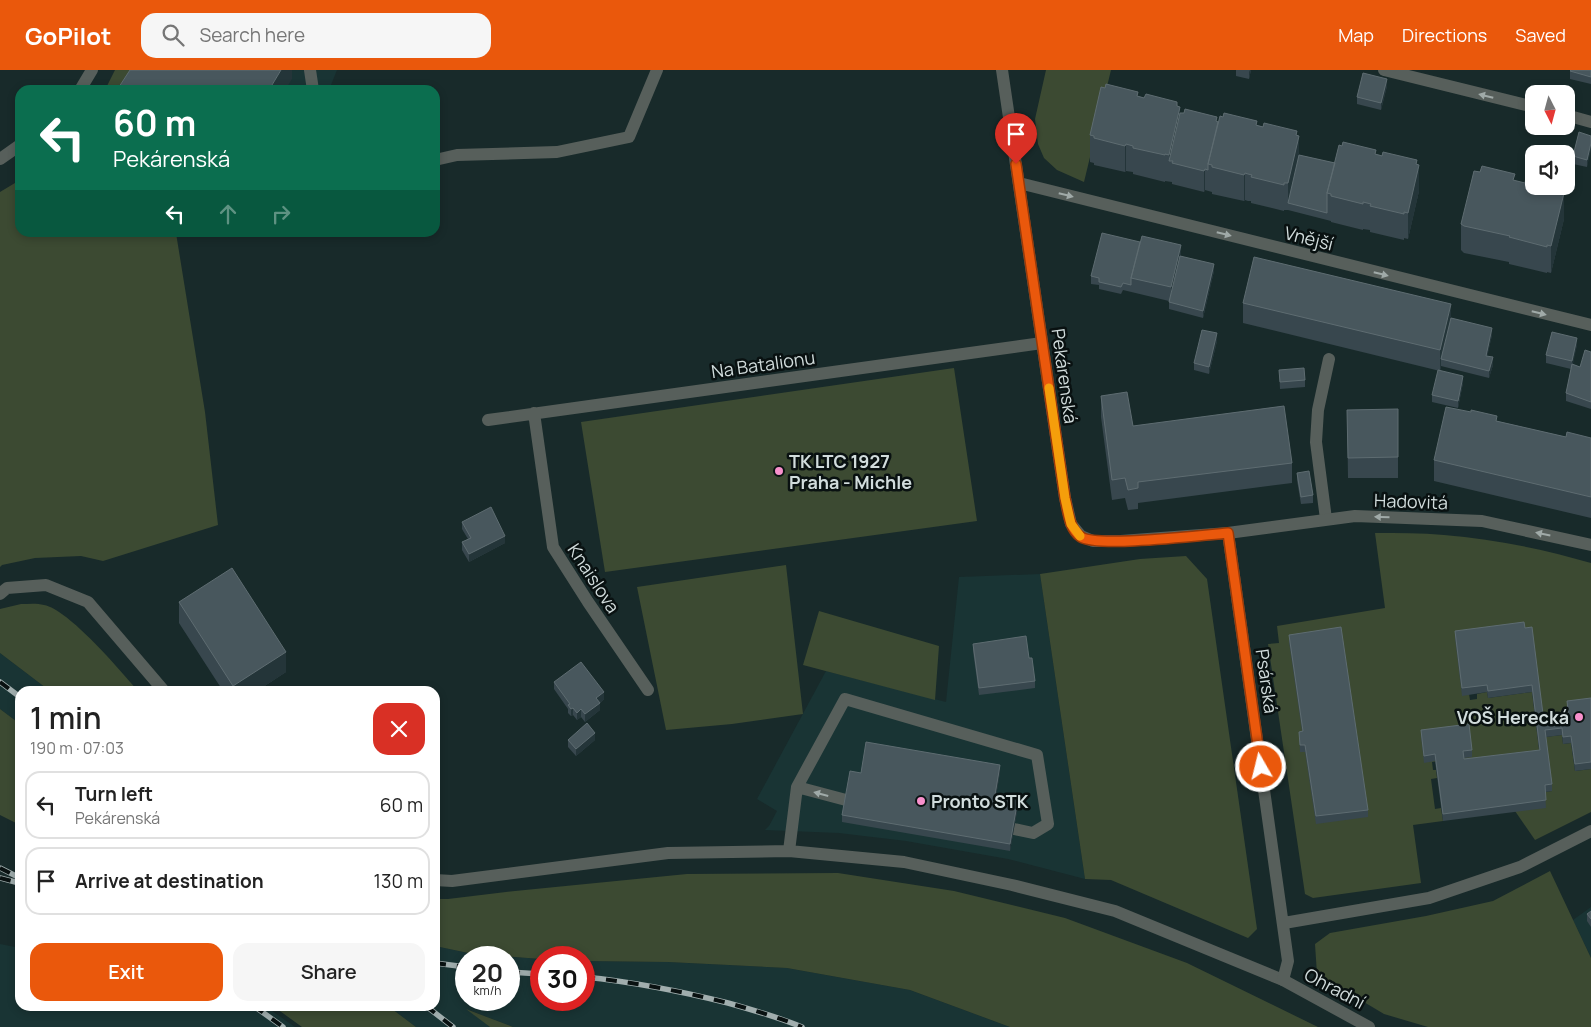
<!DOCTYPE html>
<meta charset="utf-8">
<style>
body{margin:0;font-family:Manrope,sans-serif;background:#f6f6f6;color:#222;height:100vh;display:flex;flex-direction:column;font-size:19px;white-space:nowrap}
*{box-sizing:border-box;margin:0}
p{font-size:16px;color:#767676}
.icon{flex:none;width:28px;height:28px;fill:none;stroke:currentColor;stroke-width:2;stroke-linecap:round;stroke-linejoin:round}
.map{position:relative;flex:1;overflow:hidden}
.drawer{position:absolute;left:15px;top:616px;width:425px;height:325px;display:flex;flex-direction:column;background:#fff;border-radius:15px;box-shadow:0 2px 8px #0003}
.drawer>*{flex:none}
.banner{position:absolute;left:15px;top:15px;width:425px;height:152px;border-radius:15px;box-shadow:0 2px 8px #0003;background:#0b6e4f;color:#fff;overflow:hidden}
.needle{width:32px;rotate:174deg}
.buttons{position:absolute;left:1525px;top:15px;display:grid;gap:10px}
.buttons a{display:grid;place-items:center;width:50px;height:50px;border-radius:10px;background:#fff;box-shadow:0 2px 8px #0003;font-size:25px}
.speed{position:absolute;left:455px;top:876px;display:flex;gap:10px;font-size:25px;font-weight:700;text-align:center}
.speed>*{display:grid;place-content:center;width:65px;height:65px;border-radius:50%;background:#fff;box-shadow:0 2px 8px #0003;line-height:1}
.speed small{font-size:12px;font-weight:400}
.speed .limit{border:8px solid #d22;background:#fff;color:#111}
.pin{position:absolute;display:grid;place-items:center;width:42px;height:42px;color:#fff;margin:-51px -21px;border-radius:50% 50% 50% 0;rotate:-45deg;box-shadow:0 0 5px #0007}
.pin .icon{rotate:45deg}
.me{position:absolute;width:55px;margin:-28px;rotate:352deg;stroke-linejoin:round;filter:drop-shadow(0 0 4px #0008)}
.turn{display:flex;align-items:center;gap:18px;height:105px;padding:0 15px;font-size:22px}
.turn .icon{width:65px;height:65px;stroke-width:2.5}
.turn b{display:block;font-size:35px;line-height:42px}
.lanes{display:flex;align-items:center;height:48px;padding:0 15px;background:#0003;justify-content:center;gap:25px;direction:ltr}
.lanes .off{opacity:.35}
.round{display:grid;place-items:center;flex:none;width:52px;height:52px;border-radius:15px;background:#f6f6f6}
.summary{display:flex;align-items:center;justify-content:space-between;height:85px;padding:0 15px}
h1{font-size:30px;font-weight:600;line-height:38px}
.primary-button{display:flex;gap:10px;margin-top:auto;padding:10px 15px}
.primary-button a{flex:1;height:58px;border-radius:15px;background:#ea580c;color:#fff;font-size:20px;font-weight:600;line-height:58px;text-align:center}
.primary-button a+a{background:#f6f6f6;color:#222}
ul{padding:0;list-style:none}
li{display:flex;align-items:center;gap:15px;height:68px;margin:0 10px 8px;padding:0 5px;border:2px solid #e0e0e0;border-radius:15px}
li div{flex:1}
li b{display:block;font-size:19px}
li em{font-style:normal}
header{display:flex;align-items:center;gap:30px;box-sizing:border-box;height:70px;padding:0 25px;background:#ea580c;color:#fff}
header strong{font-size:24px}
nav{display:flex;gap:28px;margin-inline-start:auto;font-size:18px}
.search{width:350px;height:45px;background:#f6f6f6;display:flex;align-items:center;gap:12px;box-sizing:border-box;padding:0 18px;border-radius:15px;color:#767676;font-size:19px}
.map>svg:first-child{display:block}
.built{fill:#193434;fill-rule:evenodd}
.green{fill:#3c4a32}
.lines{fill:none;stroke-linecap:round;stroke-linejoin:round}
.service{stroke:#575f5b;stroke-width:12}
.minor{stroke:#575f5b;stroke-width:12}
.rail-casing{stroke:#a1aeae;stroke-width:5.5}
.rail{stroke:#091111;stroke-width:4;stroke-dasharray:11;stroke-linecap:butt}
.wall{fill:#38474e}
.shaded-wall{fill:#243539}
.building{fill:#48575d;stroke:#5e6c71}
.oneway{fill:#a0aaa8}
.route-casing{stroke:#983908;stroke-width:12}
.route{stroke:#ea580c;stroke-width:9}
.slow{stroke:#f59e0b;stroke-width:9}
.poi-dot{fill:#f890cc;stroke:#091111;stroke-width:2}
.labels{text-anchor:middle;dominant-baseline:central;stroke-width:5;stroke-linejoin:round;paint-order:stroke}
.street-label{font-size:18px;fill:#d1dcdc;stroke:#091111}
.poi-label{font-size:18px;font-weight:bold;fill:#d1dcdc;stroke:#091111;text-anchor:start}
</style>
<header>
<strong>GoPilot</strong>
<div class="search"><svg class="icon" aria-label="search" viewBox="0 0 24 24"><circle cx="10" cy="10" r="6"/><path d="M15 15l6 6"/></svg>Search here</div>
<nav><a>Map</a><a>Directions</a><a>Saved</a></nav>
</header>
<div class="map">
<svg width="1591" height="957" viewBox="0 0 1591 957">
<rect width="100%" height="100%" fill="#182a2a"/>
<path class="built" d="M140,0H337L329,20H129Z
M1040,504L1085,809L1008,789L906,771L839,763L765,760L769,756L777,741L757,729L826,601L946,632L959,507Z
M0,583L50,621H20V654L0,639Z
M1591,837V888L1573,850Z
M0,874L20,878V936H265L295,957H0Z
M435,876L473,884L541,889V930H584V891L668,892L787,898L910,920L1010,957H513L469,940L490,957H416L388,936H435ZM466,888H509V930H466Z"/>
<path class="green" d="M115,0H134L122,20H105Z
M1046,0H1111L1084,112L1057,100L1044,88L1038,74L1035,49Z
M20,110V162L176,163L205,342L218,455L103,491L81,486L35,488L2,495L0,497V122Z
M954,298L977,451L605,502L581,352Z
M1375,463C1398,463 1421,463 1444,465C1494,469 1543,479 1591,493V635L1569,656L1544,659L1532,564L1469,624L1470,630L1477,629V624L1487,622L1488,628L1532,622L1540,687L1464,697L1463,688L1472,687L1432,692L1433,700H1436L1437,708L1431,709L1435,739L1441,738L1443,751L1413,755L1421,813L1313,828L1305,824L1268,574L1279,573L1277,556L1385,538Z
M1186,486L1207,509L1257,859L1248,868L1111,810L1085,809L1040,504L1140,489Z
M786,495L803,644L732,654L666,660L637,517Z
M21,534C28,534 37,533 44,535C68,539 121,601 138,621H50L0,583V539Z
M819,541L939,576L935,630L803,595Z
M0,639L20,654V755L0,745Z
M1562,665L1563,674L1571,673L1575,701L1591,699V742L1535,770L1515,741L1545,722L1552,721L1545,667Z
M1550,801L1591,888V957H1428L1384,944L1317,904L1315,874L1330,863L1426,846L1493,831Z
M838,803L954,821L1065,848L1187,893L1318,957H1010L910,920L787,898L668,892L584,891V888H541V889L473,884L435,876V829H448L515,821L687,804Z
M273,936H388L416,957H302Z
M466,939L513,957H490Z"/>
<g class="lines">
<path class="service" d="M310,0L313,20
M435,90L457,85L557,82L629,67L657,0
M534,343L553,477L588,532L648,620
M488,350L1042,273
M1326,449L1316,372L1318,340L1329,289
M0,524L7,518L46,515L88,532L164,621
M797,717L846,730
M789,781L797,717L845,629L1037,685L1048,754L1033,763L1014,759
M435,810L452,811L668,783L789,781L904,792L1012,815L1115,841L1283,910"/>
<path class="minor" d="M1002,0L1065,428L1071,454L1081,466L1093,471H1121L1228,463L1355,446L1482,451L1591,475
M1384,0L1534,37
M80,20L92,0
M1566,45L1591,52
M0,89L20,75
M1019,113L1591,255
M1228,463L1288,891L1283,910L1369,957
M1284,853L1429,828L1520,797L1591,761"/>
<g class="rail-casing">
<path id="rail" d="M0,612L20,627
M0,798L20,808
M0,808L19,813
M435,893L466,897
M509,902L541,904
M584,907C634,912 680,921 728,933C753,940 778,947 802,957
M254,936L283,957
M426,936L453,957"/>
</g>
<use href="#rail" class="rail"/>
</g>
<path class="wall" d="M1236,0H1251L1249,9L1236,6Z
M1591,0V14L1570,9V1Z
M1387,16L1381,40L1357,34V27Z
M1138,26L1177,36L1180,43L1217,51L1257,55L1297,65L1299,85L1335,93L1376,84L1417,94L1419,121L1408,169L1404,168V170L1370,162V160L1363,159V160L1331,152V151L1288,140H1284V141L1251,133V131H1248L1245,130L1244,131L1212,124V122L1205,120L1204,122L1172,114V112L1165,111V112L1133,104V102L1126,101L1125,102L1094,95V93L1090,92V65Z
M1591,66L1587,97L1573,94V86Z
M1515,111L1559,121L1564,149L1551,203L1547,202V203L1509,194V192L1464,183L1461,180V154Z
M1181,186L1214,201L1203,248L1169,239V231L1123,220L1121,224L1099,219V215L1091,214V206Z
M1243,233L1451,248L1492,265L1487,286L1493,295L1489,308L1441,296L1440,301L1243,253Z
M1217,271L1209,304L1194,300V293Z
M1577,275L1572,294L1580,297L1591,282V339L1566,331V323L1571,299L1546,293V285Z
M1279,300L1305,310V317L1280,319Z
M1463,313L1458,338L1432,332V325Z
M1101,326L1133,356L1292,393V413L1138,433V439L1128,440L1125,428L1112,430L1101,347Z
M1398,339V408H1348L1347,340Z
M1497,351L1566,367L1591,368V448L1434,411V390Z
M1297,403L1313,425V433L1301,434L1297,410Z
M462,452L505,473L469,492L462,480V472L468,469L462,459Z
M179,532L286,602L257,621H223L179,553Z
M1525,558L1544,652L1568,649L1567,631L1591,628V699L1575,701L1571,673L1563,674L1562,665L1546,667L1552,714V721L1545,722L1546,738L1443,751L1435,691L1424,693L1421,667V660L1472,680V687L1464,688V689L1539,680L1532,622L1488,628L1487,622L1462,626L1455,568V561Z
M1289,565L1368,740V747L1316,754L1305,682H1300L1299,662L1302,661L1289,572Z
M973,574L1029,588L1035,611V618L979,625L973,581Z
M554,612L604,629L600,633V640L585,652L581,647L577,650L573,645L571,646L568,643V639L554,619Z
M568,670H595L576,686L568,677Z
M1000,702L996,726L1018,736L1010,781L842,752V745L861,703Z
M1591,841V857L1587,851V844Z"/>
<path class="shaded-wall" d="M281,0H292V9L285,20H269Z
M1250,0H1251L1249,9V2Z
M1387,9V16L1381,40V33Z
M1177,32V49L1180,37V63L1173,91H1169V85Z
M1297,61V75L1299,66V92L1288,133V113Z
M1591,73V80L1587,97V90Z
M1126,74V101L1125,102V76Z
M1417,90V105L1419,95V121L1408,169V143Z
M1205,99V120L1204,122V101Z
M1245,103V130L1244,131V105Z
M1564,123V149L1551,203V176Z
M1181,175V190L1171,231V217Z
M1214,194V201L1203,248V241Z
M1451,234V255L1441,289V296L1440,301V280Z
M1492,258V265L1486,293V286Z
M1217,263V271L1209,304V297Z
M1577,268V275L1572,299V291Z
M1493,287V295L1489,308V301Z
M1463,306V313L1458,338V331Z
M505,466V473L469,492V484Z
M286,582V602L257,621H233V616Z
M604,622V629L596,636V628Z
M600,633V640L585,652V644Z
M573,638V645L571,646V639Z
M581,639V647L577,650V643Z
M595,663V670L576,686V679Z
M1000,695V702L995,733V725Z
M1018,729V736L1010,781V774Z"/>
<path class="building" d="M130,0H281L269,20H117Z
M1571,0H1591V7L1570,1Z
M1363,3L1387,9L1381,33L1357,27Z
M1106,14L1138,22L1137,26L1144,28L1146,24L1177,32V36L1180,37L1169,85L1165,84V85L1133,78V76L1126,74L1125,76L1094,68V66L1090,65L1101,17L1105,18Z
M1185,39L1217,47L1216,51L1218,52L1208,94V100L1205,99L1204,101L1172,93L1173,91H1169L1180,43H1184Z
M1224,43L1257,51L1256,55L1259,56L1263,57L1264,53L1297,61L1296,65L1299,66L1288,113H1284V115L1251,107L1252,105L1248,104L1245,103L1244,105L1212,97V95L1208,94L1220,46L1223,47Z
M1579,62L1591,66V73L1587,90L1573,86Z
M1343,72L1376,80L1375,84L1382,86L1383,82L1417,90L1416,94L1419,95L1408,143L1404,142V144L1370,136L1371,134L1363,132V134L1331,126V124L1327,123L1339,75L1342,76Z
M1299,85L1335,93L1327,123V143L1288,133Z
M1482,96L1515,104L1513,110L1525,113L1526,107L1534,109V116H1558L1557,121L1564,123L1551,176L1547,175V177L1509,167L1510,166L1464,156L1461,154L1474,101L1480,102Z
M1102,163L1140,172L1131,208V215L1123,213L1121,217L1099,212V208L1091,206Z
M1142,166L1181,175L1171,217L1131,208Z
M1180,186L1214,194L1203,241L1169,232Z
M1254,187L1451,234L1440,280L1243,233Z
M1451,248L1492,258L1486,286L1493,287L1489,301L1441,289Z
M1202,260L1217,263L1209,297L1194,293Z
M1552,262L1577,268L1572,291L1546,285Z
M1585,280L1591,282V332L1566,323L1572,294L1580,297Z
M1304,298L1305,310L1280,312L1279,300Z
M1438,300L1463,306L1458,331L1432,325Z
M1127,322L1133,356L1284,336L1292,393L1138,412V418L1128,420L1125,408L1112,410L1101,326Z
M1446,337L1471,342V340L1497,346L1496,351L1566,367L1567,362L1591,368V427L1434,390Z
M1398,339V387L1348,388L1347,340Z
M1309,401L1313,425L1301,427L1297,403Z
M491,437L505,466L469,484L462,472L471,468L462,452Z
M232,498L286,582L233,616L179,532Z
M1524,552L1525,558L1532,557L1544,652L1569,649L1567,631L1591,628V692L1575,694L1571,666L1563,667L1562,658L1545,660L1552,714L1545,715L1546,730L1443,744L1435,684L1424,686L1421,660L1469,654L1472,680L1463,681L1464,689L1540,680L1532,615L1488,621L1487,615L1462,618L1455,561Z
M1341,557L1368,740L1316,746L1305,675H1300L1299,662L1303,661L1289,565Z
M1026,566L1029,588H1032L1035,611L979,618L973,574Z
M581,592L604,622L596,628L600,633L585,644L581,639L577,643L573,638L571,639L568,635L570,634L554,612Z
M587,653L595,663L576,679L568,670Z
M866,672L1000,695L995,725L1018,729L1010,774L842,745L850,701L861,703Z
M1591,841V849L1587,844Z"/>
<defs><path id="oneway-solid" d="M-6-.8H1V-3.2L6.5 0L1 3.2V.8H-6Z" transform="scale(1.25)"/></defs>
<g class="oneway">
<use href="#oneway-solid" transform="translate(1486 26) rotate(-166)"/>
<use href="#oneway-solid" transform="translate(1066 125) rotate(14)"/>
<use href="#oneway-solid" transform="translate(1224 164) rotate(14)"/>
<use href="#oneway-solid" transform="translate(1381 204) rotate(14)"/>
<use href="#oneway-solid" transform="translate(1539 243) rotate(14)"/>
<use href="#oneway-solid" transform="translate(1382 447) rotate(-178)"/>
<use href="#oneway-solid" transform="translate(1543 464) rotate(-168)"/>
<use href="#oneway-solid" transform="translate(821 724) rotate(-165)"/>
</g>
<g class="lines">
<g class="route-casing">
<path id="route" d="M1016,94L1065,428C1068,441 1069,459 1081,467C1098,478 1202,465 1228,463L1261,697"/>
</g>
<use href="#route" class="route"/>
<path class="slow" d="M1049,318L1065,428L1071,454L1080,466"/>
</g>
<g class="poi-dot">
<circle cx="779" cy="401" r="5"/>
<circle cx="1579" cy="647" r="5"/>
<circle cx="921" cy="731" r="5"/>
</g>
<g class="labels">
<g class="street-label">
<text transform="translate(1309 168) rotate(14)">Vnější</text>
<text transform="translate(763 294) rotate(-8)">Na Batalionu</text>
<text transform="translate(1065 306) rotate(82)">Pekárenská</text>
<text transform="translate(1411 431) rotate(2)">Hadovitá</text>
<text transform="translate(594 508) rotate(57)">Knaislova</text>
<text transform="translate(1267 611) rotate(82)">Psárská</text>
<text transform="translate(1335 918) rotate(28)">Ohradní</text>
</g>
<g class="poi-label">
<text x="789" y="391">TK LTC 1927<tspan x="789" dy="21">Praha - Michle</tspan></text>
<text x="1569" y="647" text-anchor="end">VOŠ Herecká</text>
<text x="931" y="731">Pronto STK</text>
</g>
</g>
</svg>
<div class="buttons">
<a><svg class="needle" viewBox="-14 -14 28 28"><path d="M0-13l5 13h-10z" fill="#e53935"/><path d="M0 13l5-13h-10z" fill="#767676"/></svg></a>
<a><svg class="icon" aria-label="sound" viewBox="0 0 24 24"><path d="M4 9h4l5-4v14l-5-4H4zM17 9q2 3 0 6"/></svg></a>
</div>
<div class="speed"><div>20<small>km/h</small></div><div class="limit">30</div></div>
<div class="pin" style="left:1016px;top:94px;background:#d93025"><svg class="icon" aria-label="arrive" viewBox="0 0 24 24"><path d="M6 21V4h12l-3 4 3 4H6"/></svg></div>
<svg class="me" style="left:1261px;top:697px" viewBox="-20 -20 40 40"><circle r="17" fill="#ea580c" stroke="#fff" stroke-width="3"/><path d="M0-11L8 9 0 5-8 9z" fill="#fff"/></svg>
<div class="banner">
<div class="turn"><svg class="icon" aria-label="left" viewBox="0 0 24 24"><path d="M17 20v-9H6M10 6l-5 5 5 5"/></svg><div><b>60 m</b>Pekárenská</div></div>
<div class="lanes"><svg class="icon" aria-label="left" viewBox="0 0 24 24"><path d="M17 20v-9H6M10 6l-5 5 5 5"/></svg><svg class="icon off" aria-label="ahead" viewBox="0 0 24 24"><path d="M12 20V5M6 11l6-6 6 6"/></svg><svg class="icon off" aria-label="right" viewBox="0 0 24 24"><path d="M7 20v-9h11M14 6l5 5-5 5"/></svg></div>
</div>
<section class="drawer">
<div class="summary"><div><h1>1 min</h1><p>190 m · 07:03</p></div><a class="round" style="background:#d93025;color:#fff"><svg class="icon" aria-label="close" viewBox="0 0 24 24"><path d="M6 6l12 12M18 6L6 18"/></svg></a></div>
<ul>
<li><svg class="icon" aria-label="left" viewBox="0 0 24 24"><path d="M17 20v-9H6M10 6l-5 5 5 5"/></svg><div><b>Turn left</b><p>Pekárenská</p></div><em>60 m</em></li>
<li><svg class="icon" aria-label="arrive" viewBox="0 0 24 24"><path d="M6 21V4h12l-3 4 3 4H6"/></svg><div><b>Arrive at destination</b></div><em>130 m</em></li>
</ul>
<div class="primary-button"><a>Exit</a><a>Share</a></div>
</section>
</div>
